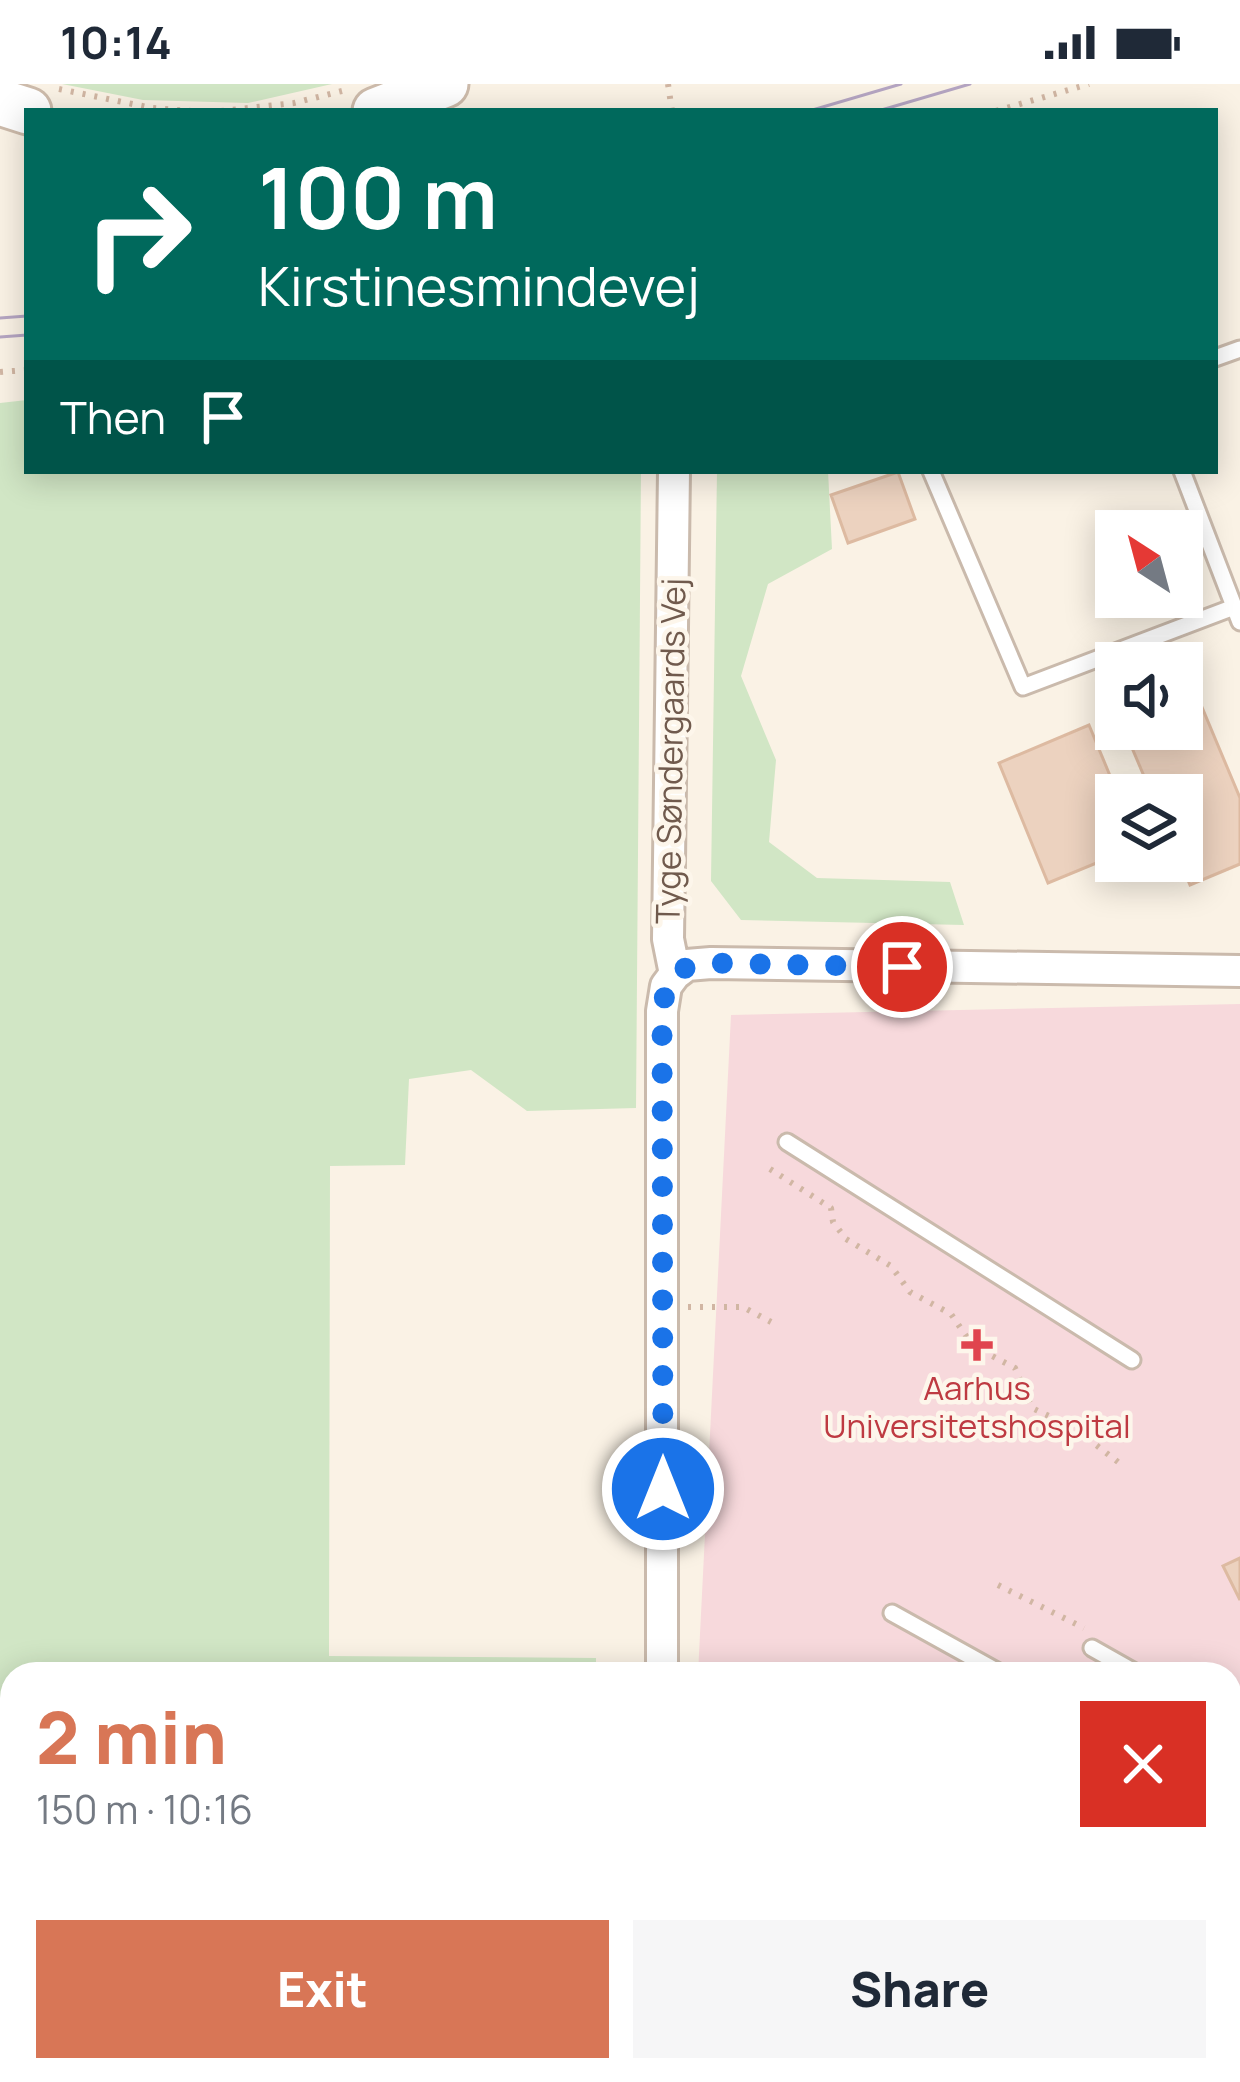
<!DOCTYPE html>
<meta charset="utf-8">
<style>
body{margin:0;font-family:Manrope,sans-serif;background:#f6f6f7;color:#1f2937;height:100vh;display:flex;flex-direction:column;font-size:45px;white-space:nowrap}
*{box-sizing:border-box;margin:0}
p{font-size:39px;color:#747a83}
.icon{flex:none;width:66px;height:66px;fill:none;stroke:currentColor;stroke-width:2;stroke-linecap:round;stroke-linejoin:round}
.map{position:relative;flex:1;overflow:hidden}
.sheet{position:absolute;left:0px;top:1578px;width:1242px;height:420px;display:flex;flex-direction:column;background:#fff;border-radius:36px 36px 0 0;box-shadow:0 6px 30px #0003}
.sheet>*{flex:none}
.top-card{position:absolute;left:24px;top:24px;width:1194px;height:366px;border-radius:0px;box-shadow:0 6px 30px #0003;background:#00695c;color:#fff;overflow:hidden}
.needle{width:78px;rotate:324deg}
.controls{position:absolute;left:1095px;top:426px;display:grid;gap:24px}
.controls a{display:grid;place-items:center;width:108px;height:108px;border-radius:0px;background:#fff;box-shadow:0 6px 30px #0003;font-size:60px}
.pin{position:absolute;display:grid;place-items:center;width:102px;height:102px;color:#fff;margin:-51px;border:6px solid #fff;border-radius:50%;box-shadow:0 3px 12px #0007}
.me{position:absolute;width:132px;margin:-66px;rotate:0deg;stroke-linejoin:round;filter:drop-shadow(0 0 9px #0008)}
.turn{display:flex;align-items:center;gap:42px;height:252px;padding:0 36px;font-size:54px}
.turn .icon{width:156px;height:156px;stroke-width:2.5}
.turn b{display:block;font-size:84px;line-height:102px}
.then{display:flex;align-items:center;height:114px;padding:0 36px;background:#0003;gap:24px;font-size:45px}
.round{display:grid;place-items:center;flex:none;width:126px;height:126px;border-radius:0px;background:#f6f6f7}
.overview{display:flex;align-items:center;justify-content:space-between;height:204px;padding:0 36px}
h1{font-size:72px;font-weight:800;line-height:90px;color:#d87656}
.action{display:flex;gap:24px;margin-top:auto;padding:24px 36px}
.action a{flex:1;height:138px;border-radius:0px;background:#d87656;color:#fff;font-size:48px;font-weight:800;line-height:138px;text-align:center}
.action a+a{background:#f6f6f7;color:#1f2937}
.status{display:flex;justify-content:space-between;align-items:center;height:84px;padding:0 60px;background:#fff;direction:ltr}
.status svg{height:33px;fill:currentColor}
.map>svg:first-child{display:block}
.medical{fill:#f7d9dc}
.green{fill:#d1e6c5}
.building{fill:#ecd2bf;stroke:#ddbaa1;stroke-width:3}
.lines{fill:none;stroke-linecap:round;stroke-linejoin:round}
.lane-casing{stroke:#cabaac;stroke-width:21}
.street-casing{stroke:#cabaac;stroke-width:36}
.secondary-casing{stroke:#cdbbab;stroke-width:51}
.path{stroke:#d1b6a3;stroke-width:6;stroke-dasharray:3 9;stroke-linecap:butt}
.lane{stroke:#fff;stroke-width:15}
.street{stroke:#fff;stroke-width:30}
.secondary{stroke:#fff;stroke-width:45}
.tram{stroke:#b5a5c2;stroke-width:3}
.route{stroke:#1a73e8;stroke-width:21;stroke-dasharray:0 37.8}
.health-dot{fill:#e0444e;stroke:#fdf6eb;stroke-width:4.5}
.labels{text-anchor:middle;dominant-baseline:central;stroke-width:9;stroke-linejoin:round;paint-order:stroke}
.street-label{font-size:33px;fill:#705a4d;stroke:#fdf6eb}
.health-label{font-size:33px;fill:#be3a42;stroke:#fdf6eb}
</style>
<div class="status"><b>10:14</b><svg viewBox="0 0 49 12"><path d="M0 12V9h3v3zM5 12V6h3v6zM10 12V3h3v9zM15 12V0h3v12zM26 1h20v11H26zM47 4h2v5h-2z"/></svg></div>
<div class="map">
<svg width="1240" height="1998" viewBox="0 0 1240 1998">
<rect width="100%" height="100%" fill="#faf2e5"/>
<path class="medical" d="M1240,920V1998H673L674,1986H1230V1590H698L731,931Z"/>
<path class="green" d="M62,0H332L248,19L143,16Z
M27,316V387H641L636,1024L527,1027L471,986L409,995L405,1081L330,1082L329,1572L596,1574V1590H12V1986H53L40,1998H0V319Z
M717,387H828L832,465L768,500L741,592L776,676L769,758L817,794L950,798L964,841L741,836L711,797Z"/>
<path class="building" d="M898,388L915,435L848,459L831,411Z
M1186,585L1240,714V780L1190,801L1180,777L1182,711H1152L1124,645H1182V586Z
M1089,641L1118,711L1116,771L1048,799L999,679Z
M1240,1474V1516L1223,1482Z"/>
<g class="lines">
<g class="lane-casing">
<path id="lane" d="M1215,274L1240,265
M931,387L1023,603L1234,523
M1182,387L1240,538
M787,1058L1132,1276
M892,1529L1002,1590
M1092,1564L1138,1590
M1230,1643L1240,1649
M1082,1986L1112,1998
M307,1998L317,1986"/>
</g>
<g class="street-casing">
<path id="street" d="M675,890L687,881L711,879L1240,887
M662,1590V927L666,902L675,890L668,855L674,387
M657,1986L658,1998
M692,1986L694,1998"/>
</g>
<g class="secondary-casing">
<path id="secondary" d="M0,18L28,27
M376,27L445,0"/>
</g>
<path class="path" d="M668,0L672,27
M59,5L152,24L191,27
M221,27L294,19L342,7
M996,27L1089,0
M0,288L27,286
M770,1085L831,1124L833,1138L846,1155L891,1182L910,1208L951,1230L973,1262L1015,1284L1032,1324L1074,1344L1118,1378
M688,1223H743L771,1238
M998,1501L1084,1544
M1230,1814H1240
M730,1998L735,1986"/>
<use href="#lane" class="lane"/>
<use href="#street" class="street"/>
<use href="#secondary" class="secondary"/>
<path class="tram" d="M809,27L901,0
M878,27L970,0
M0,234L27,232
M0,253L27,251"/>
</g>
<g class="lines">
<path class="route" d="M663,1405L662,927C667,892 675,882 711,879L902,883"/>
</g>
<path class="health-dot" d="M971 1243h12v12h12v12h-12v12h-12v-12h-12v-12h12z"/>
<g class="labels">
<g class="street-label">
<text transform="translate(670 667) rotate(-89)">Tyge Søndergaards Vej</text>
</g>
<g class="health-label">
<text x="977" y="1303">Aarhus<tspan x="977" dy="38">Universitetshospital</tspan></text>
</g>
</g>
</svg>
<div class="controls">
<a><svg class="needle" viewBox="-14 -14 28 28"><path d="M0-13l5 13h-10z" fill="#e53935"/><path d="M0 13l5-13h-10z" fill="#747a83"/></svg></a>
<a><svg class="icon" aria-label="sound" viewBox="0 0 24 24"><path d="M4 9h4l5-4v14l-5-4H4zM17 9q2 3 0 6"/></svg></a>
<a><svg class="icon" aria-label="layers" viewBox="0 0 24 24"><path d="M12 4l9 5-9 5-9-5zM3 14l9 5 9-5"/></svg></a>
</div>
<div class="pin" style="left:902px;top:883px;background:#d93025"><svg class="icon" aria-label="arrive" viewBox="0 0 24 24"><path d="M6 21V4h12l-3 4 3 4H6"/></svg></div>
<svg class="me" style="left:663px;top:1405px" viewBox="-20 -20 40 40"><circle r="17" fill="#1a73e8" stroke="#fff" stroke-width="3"/><path d="M0-11L8 9 0 5-8 9z" fill="#fff"/></svg>
<div class="top-card">
<div class="turn"><svg class="icon" aria-label="right" viewBox="0 0 24 24"><path d="M7 20v-9h11M14 6l5 5-5 5"/></svg><div><b>100 m</b>Kirstinesmindevej</div></div>
<div class="then">Then<svg class="icon" aria-label="arrive" viewBox="0 0 24 24"><path d="M6 21V4h12l-3 4 3 4H6"/></svg></div>
</div>
<section class="sheet">
<div class="overview"><div><h1>2 min</h1><p>150 m · 10:16</p></div><a class="round" style="background:#d93025;color:#fff"><svg class="icon" aria-label="close" viewBox="0 0 24 24"><path d="M6 6l12 12M18 6L6 18"/></svg></a></div>
<div class="action"><a>Exit</a><a>Share</a></div>
</section>
</div>
